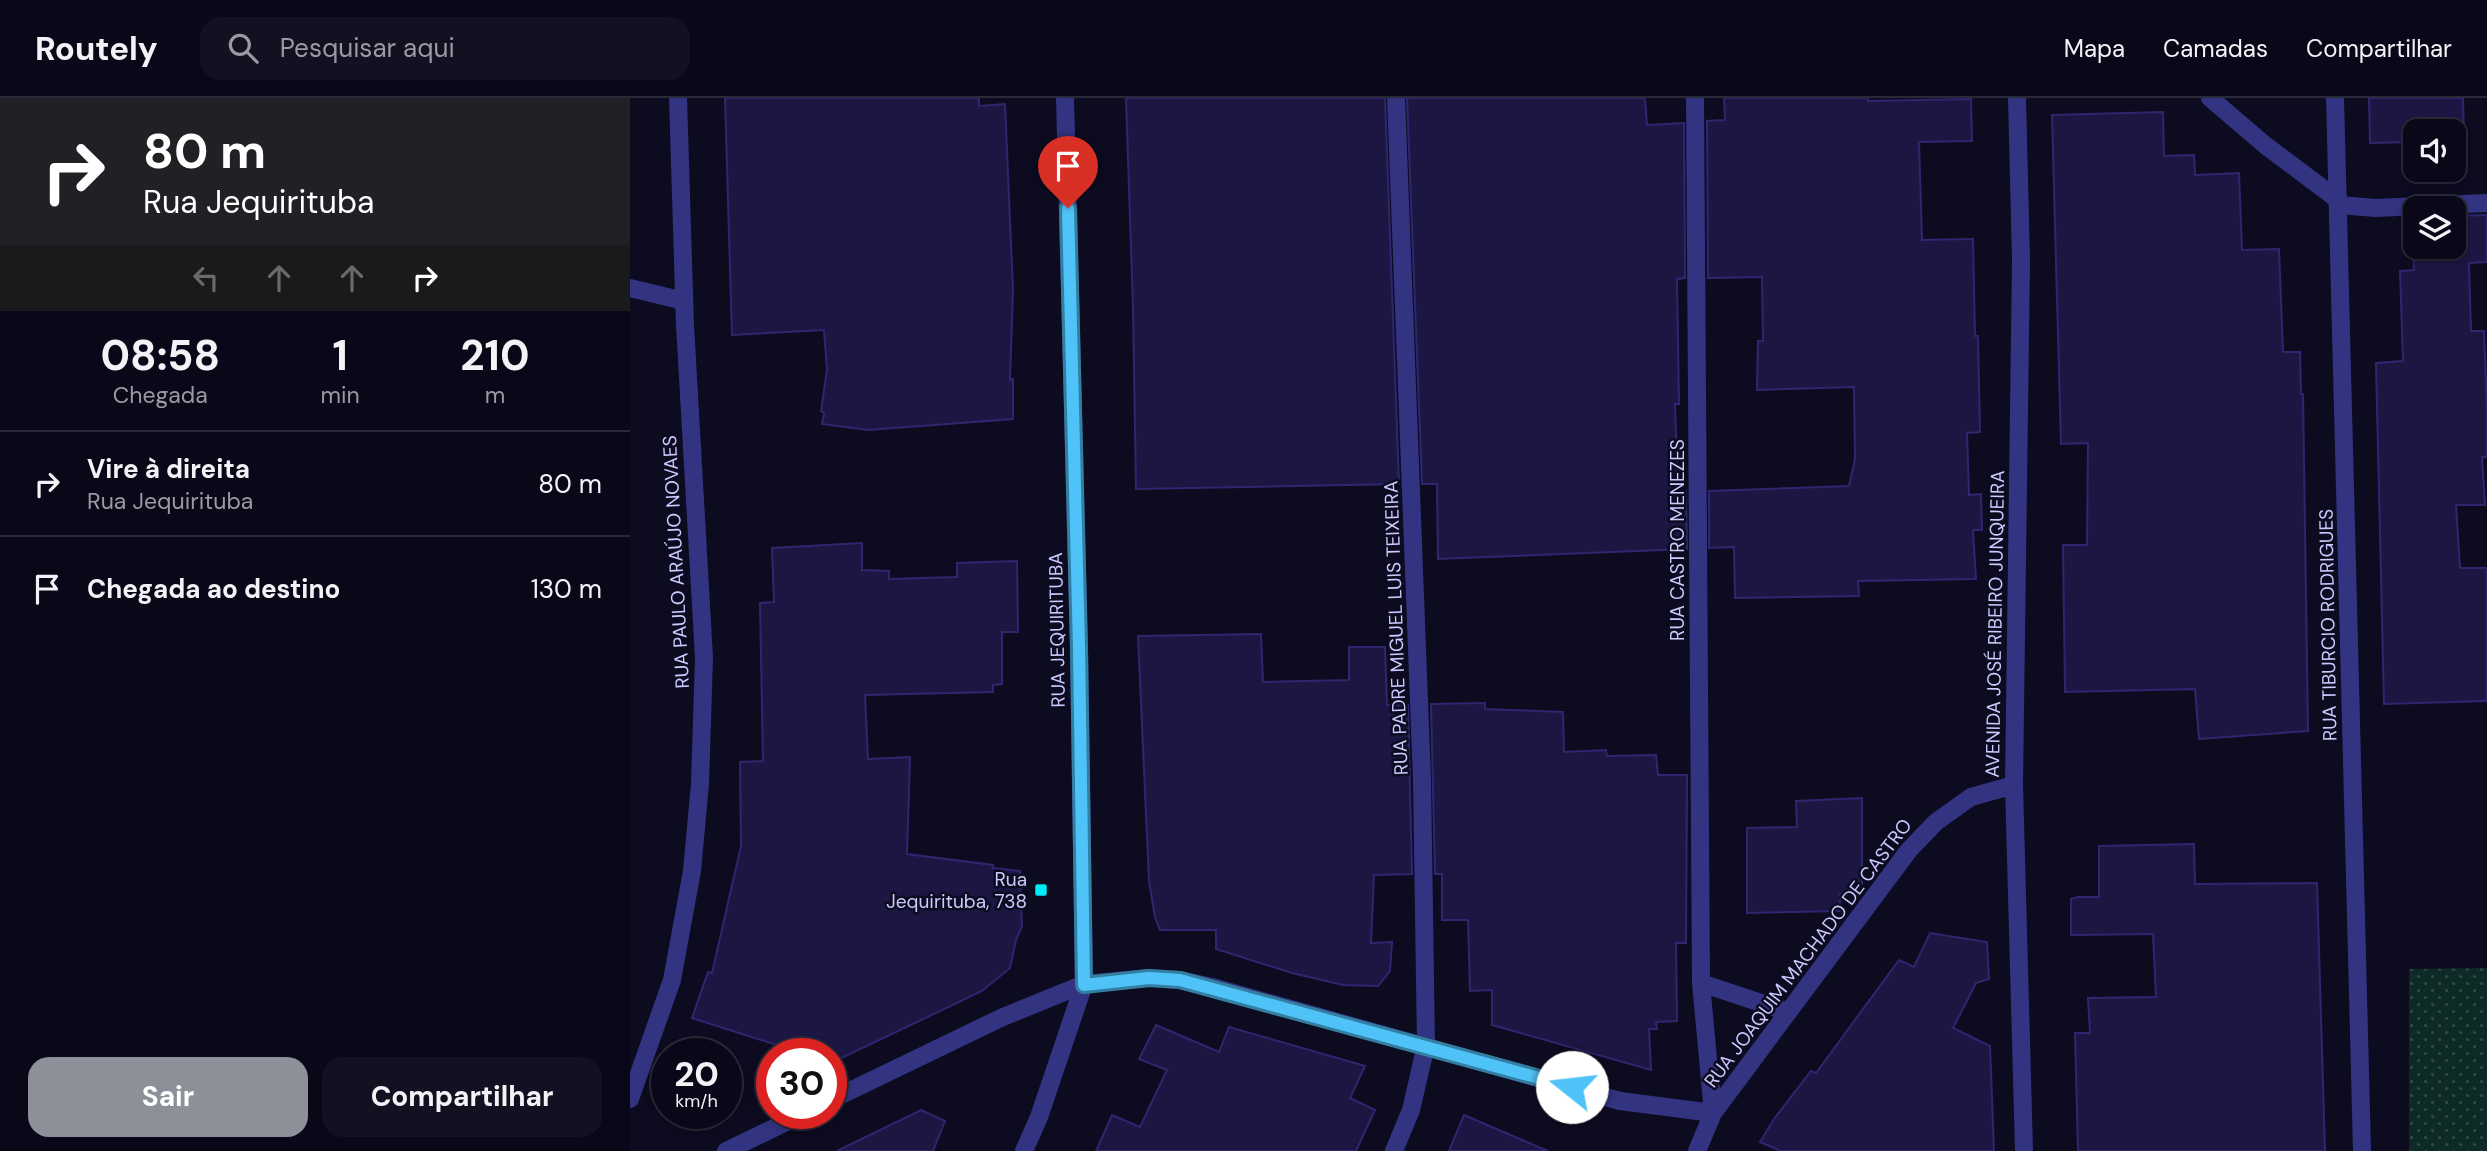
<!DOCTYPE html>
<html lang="pt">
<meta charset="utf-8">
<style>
body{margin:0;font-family:"DM Sans",sans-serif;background:#131121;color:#f1f3f6;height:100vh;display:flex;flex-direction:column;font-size:26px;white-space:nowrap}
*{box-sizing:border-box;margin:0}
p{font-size:23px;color:#999aa2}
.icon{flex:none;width:38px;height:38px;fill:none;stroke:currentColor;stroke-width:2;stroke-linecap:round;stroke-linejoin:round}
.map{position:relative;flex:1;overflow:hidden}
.side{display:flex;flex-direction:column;background:#0a0818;width:630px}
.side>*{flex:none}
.hud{background:#202124;color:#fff;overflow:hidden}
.tools{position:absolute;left:1773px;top:21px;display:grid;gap:14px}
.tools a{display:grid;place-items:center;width:63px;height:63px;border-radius:14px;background:#0a0818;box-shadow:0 4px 10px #0003,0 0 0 2px #2a2937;font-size:35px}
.speed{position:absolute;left:21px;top:940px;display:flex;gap:14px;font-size:35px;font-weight:700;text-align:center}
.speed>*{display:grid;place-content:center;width:91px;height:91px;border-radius:50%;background:#0a0818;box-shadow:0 4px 10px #0003,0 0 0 2px #2a2937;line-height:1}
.speed small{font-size:18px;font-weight:400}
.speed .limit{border:10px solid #d22;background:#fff;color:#111}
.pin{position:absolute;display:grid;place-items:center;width:60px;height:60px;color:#fff;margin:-72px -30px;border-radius:50% 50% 50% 0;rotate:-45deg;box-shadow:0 0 7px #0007}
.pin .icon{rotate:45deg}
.me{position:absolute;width:77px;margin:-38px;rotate:286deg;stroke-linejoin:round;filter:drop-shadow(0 0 5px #0008)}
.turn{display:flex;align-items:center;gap:24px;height:147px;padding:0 28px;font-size:32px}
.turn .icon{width:91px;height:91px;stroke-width:2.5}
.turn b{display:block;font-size:49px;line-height:60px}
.lanes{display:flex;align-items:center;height:66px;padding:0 28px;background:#0003;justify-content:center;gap:35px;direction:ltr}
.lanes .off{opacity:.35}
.eta{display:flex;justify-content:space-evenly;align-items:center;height:119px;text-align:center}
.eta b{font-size:42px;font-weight:700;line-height:49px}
.primary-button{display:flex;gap:14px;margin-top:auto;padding:14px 28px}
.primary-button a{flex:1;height:80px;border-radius:21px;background:#8c9099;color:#fff;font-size:28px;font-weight:700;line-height:80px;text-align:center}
.primary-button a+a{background:#131121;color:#f1f3f6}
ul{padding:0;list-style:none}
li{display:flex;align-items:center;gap:21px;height:105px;padding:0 28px;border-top:2px solid #2a2937}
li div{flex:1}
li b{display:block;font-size:26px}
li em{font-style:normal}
header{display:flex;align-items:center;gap:42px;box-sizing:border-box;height:98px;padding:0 35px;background:#0a0818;border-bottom:2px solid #2a2937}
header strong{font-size:33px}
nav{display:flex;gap:38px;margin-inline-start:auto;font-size:24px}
.search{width:490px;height:63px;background:#131121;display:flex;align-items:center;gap:18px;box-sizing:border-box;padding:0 24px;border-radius:21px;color:#999aa2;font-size:26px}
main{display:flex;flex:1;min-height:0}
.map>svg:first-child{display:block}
.grass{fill:url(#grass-dots)}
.building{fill:#1c1642;stroke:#302670;stroke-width:2}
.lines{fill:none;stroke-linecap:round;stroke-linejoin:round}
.service{stroke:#323482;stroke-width:18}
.minor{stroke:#323482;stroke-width:18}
.tertiary{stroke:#323482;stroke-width:18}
.route-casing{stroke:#337fa1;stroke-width:18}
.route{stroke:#4fc3f7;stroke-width:12}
.poi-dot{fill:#00ebf5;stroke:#0d0b20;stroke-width:2.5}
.labels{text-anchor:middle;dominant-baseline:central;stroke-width:5;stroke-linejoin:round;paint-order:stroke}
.street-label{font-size:19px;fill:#cdcaff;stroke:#0d0b20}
.poi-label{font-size:19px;fill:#cdcaff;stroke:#0d0b20;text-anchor:end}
</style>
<header>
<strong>Routely</strong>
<div class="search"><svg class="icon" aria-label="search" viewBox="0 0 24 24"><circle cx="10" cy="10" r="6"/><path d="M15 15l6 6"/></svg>Pesquisar aqui</div>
<nav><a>Mapa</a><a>Camadas</a><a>Compartilhar</a></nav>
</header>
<main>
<section class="side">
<div class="hud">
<div class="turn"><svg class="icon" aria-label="right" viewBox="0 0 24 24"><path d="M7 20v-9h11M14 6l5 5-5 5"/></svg><div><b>80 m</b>Rua Jequirituba</div></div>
<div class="lanes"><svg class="icon off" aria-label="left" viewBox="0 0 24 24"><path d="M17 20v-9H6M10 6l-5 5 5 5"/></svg><svg class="icon off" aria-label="ahead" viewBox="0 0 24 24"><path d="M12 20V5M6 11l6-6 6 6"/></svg><svg class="icon off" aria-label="ahead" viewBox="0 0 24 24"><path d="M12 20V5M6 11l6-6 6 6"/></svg><svg class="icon" aria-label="right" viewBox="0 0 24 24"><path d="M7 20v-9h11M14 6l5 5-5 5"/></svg></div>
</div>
<div class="eta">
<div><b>08:58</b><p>Chegada</p></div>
<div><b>1</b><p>min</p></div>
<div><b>210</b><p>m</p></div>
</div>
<ul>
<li><svg class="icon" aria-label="right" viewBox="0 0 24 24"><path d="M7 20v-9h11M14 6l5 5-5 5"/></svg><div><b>Vire à direita</b><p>Rua Jequirituba</p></div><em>80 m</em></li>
<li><svg class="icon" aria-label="arrive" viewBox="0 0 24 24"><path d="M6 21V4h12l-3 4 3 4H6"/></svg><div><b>Chegada ao destino</b></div><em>130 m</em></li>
</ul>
<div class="primary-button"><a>Sair</a><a>Compartilhar</a></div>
</section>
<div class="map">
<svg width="1857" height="1053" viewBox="0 0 1857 1053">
<defs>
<pattern id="grass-dots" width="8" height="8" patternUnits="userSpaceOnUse" patternTransform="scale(1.75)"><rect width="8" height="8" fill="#0e2a27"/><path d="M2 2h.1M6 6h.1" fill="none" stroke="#304847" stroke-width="1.8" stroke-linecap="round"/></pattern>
</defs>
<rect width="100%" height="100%" fill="#0d0b20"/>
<path class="grass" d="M1857,870V1053H1779V871Z"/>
<path class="building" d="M95,0H349V8L375,6L383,192L380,282L383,281V321L238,332L192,326L194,315L191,313L197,272L194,232L102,237Z
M496,0H755L769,386L506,391L503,209Z
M777,0H1015L1017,27L1054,25L1055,180L1047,181L1049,306H1045L1048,394L1056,393L1057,451L808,461L807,386H792Z
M1094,0H1238V3L1341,1L1342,43L1289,44L1292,142L1343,141L1345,238H1348L1350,334L1337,335L1339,397L1351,396L1352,432H1343L1346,481L1228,483L1229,498L1105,500L1104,449L1079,450V393L1219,388L1225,361L1224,289L1127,292L1128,243H1133L1132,179L1078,180L1077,23L1095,22Z
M1739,0H1833L1834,42H1824V33H1785V44L1740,45Z
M1533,14L1534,58L1564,57L1565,77L1609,75L1612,152L1649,151L1653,254H1670L1671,296H1673L1678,633L1569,641L1565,591L1435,594L1433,447H1457L1458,345L1431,346L1422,17Z
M1857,117V164L1839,165L1841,233H1854L1857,311V359H1852L1855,407H1826L1830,470H1857V603L1754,606L1746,265L1773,263L1770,173L1784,172L1781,120H1785V149H1824V118Z
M232,445V472L259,473V481L327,479V465L387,463L388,534H372V586L363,587V594L235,597L238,661L280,659L277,756L363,767V770L390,773L392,828L386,842L380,870L352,893L201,965V956H151L153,949L62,920L78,874L82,875L111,748L110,664L133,663L130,505L144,504L142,450Z
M631,536L633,584L719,582V549H755L757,607H778L782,776L744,777L741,845L762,844L760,873L748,888L713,887L662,875L586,851V832H530L525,819L519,783L508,538Z
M855,605V611L933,614L934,654L976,652L977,658L1026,657L1028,677H1057L1056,845H1046L1047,923L1026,924L1027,931H1019L1021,972L862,927V892L840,893L838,822H812V776H805L801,606Z
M1232,700V796H1210V813L1117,815V730L1167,729L1166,703Z
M1564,746L1565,786L1687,785L1695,1053H1448L1445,935H1460L1458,900L1526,899L1523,836L1441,837V801L1448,799H1469V748Z
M1300,835L1357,844L1359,881L1346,885L1323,930L1360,948L1364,1053H1151L1130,1044L1144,1021L1181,973L1186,975L1269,862L1284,869Z
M526,927L589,954L599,929L735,968L720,1000L745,1012L726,1053H466L482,1017L510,1029L537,972L509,961Z
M291,1012L315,1023L303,1053H207Z
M834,1017L918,1053H819Z"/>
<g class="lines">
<path class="service" d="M1709,107L1746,110L1857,105
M0,190L54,203"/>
<path class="minor" d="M1065,0L1071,885L1083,1015L1067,1053
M1387,0L1391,162L1384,687L1394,1053
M1580,0L1635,47L1707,101
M1705,0L1732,1053
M1071,885L1158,914
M0,1001L42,882L62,773L70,686L74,560L55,227L48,0
M201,1002L373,919L454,886L519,880L550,882L582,889L990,1003L1083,1015L1279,752L1306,724L1341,699L1384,687
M96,1053L175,1015
M764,1053L781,1012L796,947L792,682L766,0"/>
<path class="tertiary" d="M394,1053L409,1019L454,886L449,550L435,0"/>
</g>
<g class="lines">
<g class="route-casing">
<path id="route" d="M438,110L449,550L454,887L519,880L550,882L942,989"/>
</g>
<use href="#route" class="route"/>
</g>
<rect class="poi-dot" x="404" y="785" width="14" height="14" rx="3.5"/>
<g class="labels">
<g class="street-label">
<text transform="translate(1047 442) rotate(-90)">RUA CASTRO MENEZES</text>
<text transform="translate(46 464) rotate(-93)">RUA PAULO ARAÚJO NOVAES</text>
<text transform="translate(1365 526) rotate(-89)">AVENIDA JOSÉ RIBEIRO JUNQUEIRA</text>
<text transform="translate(1698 527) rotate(-91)">RUA TIBURCIO RODRIGUES</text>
<text transform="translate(766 530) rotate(-92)">RUA PADRE MIGUEL LUIS TEIXEIRA</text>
<text transform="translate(427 532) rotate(-91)">RUA JEQUIRITUBA</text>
<text transform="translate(1178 855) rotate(-53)">RUA JOAQUIM MACHADO DE CASTRO</text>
</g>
<g class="poi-label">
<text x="397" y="781">Rua<tspan x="397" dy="22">Jequirituba, 738</tspan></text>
</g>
</g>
</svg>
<div class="tools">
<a><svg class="icon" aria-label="sound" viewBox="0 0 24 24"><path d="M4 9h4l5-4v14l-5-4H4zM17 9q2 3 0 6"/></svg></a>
<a><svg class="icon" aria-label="layers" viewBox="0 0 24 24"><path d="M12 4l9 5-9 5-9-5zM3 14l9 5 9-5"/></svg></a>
</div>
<div class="speed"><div>20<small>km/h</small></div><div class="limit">30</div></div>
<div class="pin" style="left:438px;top:110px;background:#d93025"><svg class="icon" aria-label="arrive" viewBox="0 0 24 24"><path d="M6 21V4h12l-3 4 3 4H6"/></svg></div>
<svg class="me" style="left:942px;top:989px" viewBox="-20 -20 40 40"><circle r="19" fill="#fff"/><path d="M0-13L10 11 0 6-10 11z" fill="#4fc3f7"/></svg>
</div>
</main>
